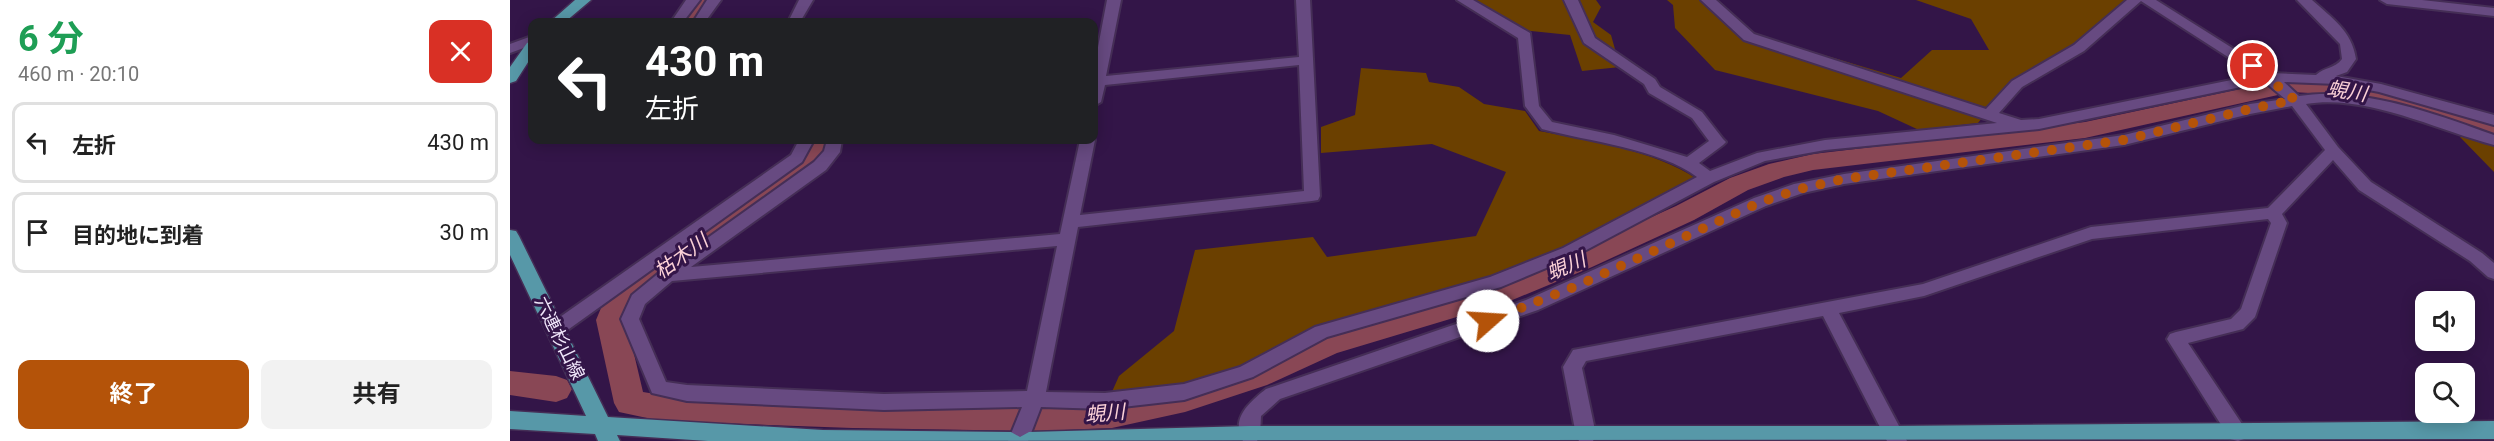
<!DOCTYPE html>
<html lang="ja">
<meta charset="utf-8">
<style>
body{margin:0;font-family:Roboto,"Noto Sans JP",sans-serif;background:#f2f2f2;color:#222;height:100vh;display:flex;flex-direction:column;font-size:22px;white-space:nowrap}
*{box-sizing:border-box;margin:0}
p{font-size:20px;color:#767676}
.icon{flex:none;width:33px;height:33px;fill:none;stroke:currentColor;stroke-width:2;stroke-linecap:round;stroke-linejoin:round}
.map{position:relative;flex:1;overflow:hidden}
.sheet{display:flex;flex-direction:column;background:#fff;width:510px}
.sheet>*{flex:none}
.banner{position:absolute;left:18px;top:18px;width:570px;height:126px;border-radius:12px;box-shadow:0 3px 15px #0003;background:#202124;color:#fff;overflow:hidden}
.tools{position:absolute;left:1905px;top:291px;display:grid;gap:12px}
.tools a{display:grid;place-items:center;width:60px;height:60px;border-radius:12px;background:#fff;box-shadow:0 3px 15px #0003;font-size:30px}
.pin{position:absolute;display:grid;place-items:center;width:51px;height:51px;color:#fff;margin:-26px;border:3px solid #fff;border-radius:50%;box-shadow:0 2px 6px #0007}
.me{position:absolute;width:66px;margin:-33px;rotate:71deg;stroke-linejoin:round;filter:drop-shadow(0 0 4px #0008)}
.turn{display:flex;align-items:center;gap:21px;height:126px;padding:0 18px;font-size:27px}
.turn .icon{width:78px;height:78px;stroke-width:2.5}
.turn b{display:block;font-size:42px;line-height:51px}
.round{display:grid;place-items:center;flex:none;width:63px;height:63px;border-radius:12px;background:#f2f2f2}
.summary{display:flex;align-items:center;justify-content:space-between;height:102px;padding:0 18px}
h1{font-size:36px;font-weight:700;line-height:45px;color:#1e9e55}
.cta{display:flex;gap:12px;margin-top:auto;padding:12px 18px}
.cta a{flex:1;height:69px;border-radius:12px;background:#b45309;color:#fff;font-size:24px;font-weight:700;line-height:69px;text-align:center}
.cta a+a{background:#f2f2f2;color:#222}
ul{padding:0;list-style:none}
li{display:flex;align-items:center;gap:18px;height:81px;margin:0 12px 9px;padding:0 6px;border:3px solid #e0e0e0;border-radius:12px}
li div{flex:1}
li b{display:block;font-size:22px}
li em{font-style:normal}
main{display:flex;flex:1;min-height:0}
.map>svg:first-child{display:block}
.forest{fill:#6b4000}
.lines{fill:none;stroke-linecap:round;stroke-linejoin:round}
.river{fill:#894755;fill-rule:evenodd}
.minor-casing{stroke:#452e56;stroke-width:4}
.major-casing{stroke:#452e56;stroke-width:3}
.minor{fill:#674a81;fill-rule:evenodd}
.major{fill:#5798a8;fill-rule:evenodd}
.route{stroke:#b45309;stroke-width:10;stroke-dasharray:0 18}
.labels{text-anchor:middle;dominant-baseline:central;stroke-width:6;stroke-linejoin:round;paint-order:stroke}
.street-label{font-size:18px;fill:#f1e7fb;stroke:#331548}
.water-label{font-size:20px;font-style:italic;fill:#fbd1d7;stroke:#331548}
</style>
<main>
<section class="sheet">
<div class="summary"><div><h1>6 分</h1><p>460 m · 20:10</p></div><a class="round" style="background:#d93025;color:#fff"><svg class="icon" aria-label="close" viewBox="0 0 24 24"><path d="M6 6l12 12M18 6L6 18"/></svg></a></div>
<ul>
<li><svg class="icon" aria-label="left" viewBox="0 0 24 24"><path d="M17 20v-9H6M10 6l-5 5 5 5"/></svg><div><b>左折</b></div><em>430 m</em></li>
<li><svg class="icon" aria-label="arrive" viewBox="0 0 24 24"><path d="M6 21V4h12l-3 4 3 4H6"/></svg><div><b>目的地に到着</b></div><em>30 m</em></li>
</ul>
<div class="cta"><a>終了</a><a>共有</a></div>
</section>
<div class="map">
<svg width="1984" height="441" viewBox="0 0 1984 441">
<rect width="100%" height="100%" fill="#331548"/>
<path class="forest" d="M966,0H1086L1091,7L1083,22L1101,35L1110,67L1072,71L1060,35L1012,30Z
M1157,0H1208L1247,35L1391,78L1422,50H1479L1461,19L1406,0H1617L1562,46L1502,80L1468,123L1409,130L1368,111L1205,70L1165,28L1163,5Z
M851,68L916,73L919,82L949,87L974,104L1015,111L1029,131C1080,141 1144,150 1187,179L1051,249L978,279L808,327L726,368L673,385L601,394L609,376L664,331L685,250L803,237L817,257L966,236L996,172L922,144L811,153V127L845,115Z
M1964,136L1984,143V172L1950,137Z"/>
<g class="lines">
<path class="river" d="M183,0H205L188,22H166Z
M1781,78L1839,81L1984,118V134L1838,95L1781,92L1575,138L1303,170L1274,177L1238,190L1184,220L1082,267L1000,301L827,353L757,385L675,412L602,428L531,431L342,428L151,421L109,412L104,403L86,320L96,296L123,274L234,197L291,150L299,140H323C303,182 206,243 165,273C147,285 122,299 116,320L133,392L151,395L342,402L531,405L602,402L675,386L736,367L807,336L981,285L1062,253L1166,206L1220,178L1259,164L1303,154L1575,122Z
M0,371L46,376L57,380L62,389L57,398L46,402L0,395Z"/>
<g class="minor-casing">
<path id="minor" d="M176,0H190L173,22H161Z
M197,0H211L195,22H183Z
M289,0H303L290,22H278Z
M597,0H611L596,76L789,57L786,0H800L810,196L808,200L802,201L568,227L536,392L595,393L674,384L730,367L805,327L980,277L1053,248L1187,177C1151,149 1076,141 1032,129L1015,106L1008,38L947,0H963L1020,33L1029,106L1042,122L1104,135L1177,157L1199,141L1182,118L1139,93L1134,84L1074,43L1054,0H1068L1085,38L1145,79L1150,87L1192,112L1213,139L1216,142L1213,145L1189,163L1200,171L1247,153L1315,140L1487,123L1234,40L1191,0H1206L1244,34L1476,109L1502,81L1564,45L1617,0H1646L1762,73L1806,75C1814,67 1825,69 1832,59L1830,44L1787,0H1802C1822,18 1842,31 1846,59L1837,72L1826,76L1871,84L1984,115V125L1869,92L1827,84L1774,82L1789,96C1851,86 1926,114 1984,135V145C1927,130 1856,94 1796,104L1828,147L1861,182L1972,253L1984,263V279L1978,277L1960,261L1849,190L1823,160L1772,214L1777,223L1745,317L1733,329L1678,343L1734,427L1737,433L1734,439L1728,441L1720,439L1657,339L1660,334L1666,332L1721,319L1731,309L1761,223L1758,219L1582,239L1414,296L1329,313L1397,441H1377L1313,316L1076,361L1072,368L1086,435L1083,441H1069L1066,435L1053,367L1063,350L1413,284L1581,227L1758,208L1815,150L1782,106L1740,114L1614,145L1334,184L1293,193L1256,206L1028,310L770,399L751,416L750,435L747,441H733C720,418 740,402 756,389L1016,300L1244,198L1284,184L1334,174L1614,135L1740,104L1775,99L1755,82L1529,129L1315,150L1255,161L1204,182L1065,256L991,287L817,337L743,377L674,400L595,409L531,407L518,441H498L512,407L374,410L177,401L142,393L111,319L122,295L150,272L304,162L314,151L317,140H332L330,152L316,170L181,267L550,234L570,140H585L570,215L794,191L789,65L595,85L591,102L584,106V68ZM1631,1L1746,75L1529,119L1511,120L1489,113L1512,87L1574,51ZM547,246L517,391L374,394L177,385L156,382L129,319L135,304L162,281Z
M1870,0H1912L1984,8V16L1877,4Z
M22,36V45L0,53V44Z
M289,140H304L292,162L52,334L46,336L40,334L37,329L40,324L281,155Z"/>
</g>
<g class="major-casing">
<path id="major" d="M65,0H81L55,22H40Z
M22,41V56L6,81L0,83V67L17,43Z
M0,230L6,231L9,236L98,417L313,430L501,432L510,437L519,432L740,426H1383L1984,421V439L198,441L107,435L110,441H88L85,434L0,429V411L76,416L0,255Z"/>
</g>
<use href="#minor" class="minor"/>
<use href="#major" class="major"/>
</g>
<g class="lines">
<path class="route" d="M978,321L1069,285L1251,202L1290,189L1334,179L1614,140L1740,109L1785,100L1743,66"/>
</g>
<g class="labels">
<g class="street-label">
<text transform="translate(50 338) rotate(64)">六連杉山線</text>
</g>
<g class="water-label">
<text transform="translate(1837 91) rotate(9)">蜆川</text>
<text transform="translate(171 256) rotate(-36)">枯木川</text>
<text transform="translate(1056 266) rotate(-23)">蜆川</text>
<text transform="translate(595 413) rotate(-5)">蜆川</text>
</g>
</g>
</svg>
<div class="tools">
<a><svg class="icon" aria-label="sound" viewBox="0 0 24 24"><path d="M4 9h4l5-4v14l-5-4H4zM17 9q2 3 0 6"/></svg></a>
<a><svg class="icon" aria-label="search" viewBox="0 0 24 24"><circle cx="10" cy="10" r="6"/><path d="M15 15l6 6"/></svg></a>
</div>
<div class="pin" style="left:1743px;top:66px;background:#d93025"><svg class="icon" aria-label="arrive" viewBox="0 0 24 24"><path d="M6 21V4h12l-3 4 3 4H6"/></svg></div>
<svg class="me" style="left:978px;top:321px" viewBox="-20 -20 40 40"><circle r="19" fill="#fff"/><path d="M0-13L10 11 0 6-10 11z" fill="#b45309"/></svg>
<div class="banner">
<div class="turn"><svg class="icon" aria-label="left" viewBox="0 0 24 24"><path d="M17 20v-9H6M10 6l-5 5 5 5"/></svg><div><b>430 m</b>左折</div></div>
</div>
</div>
</main>
